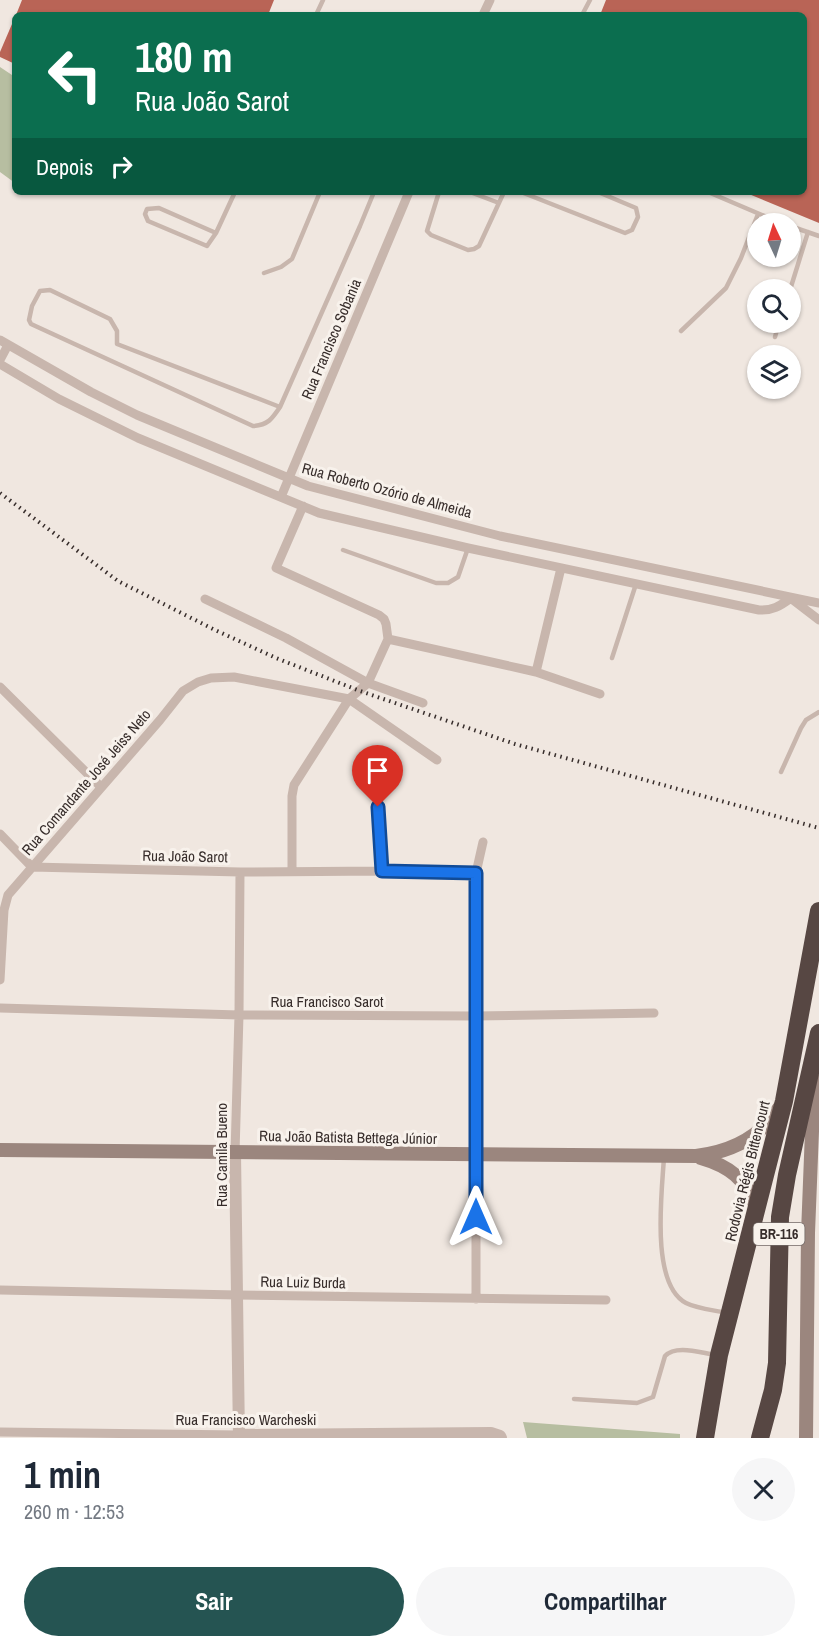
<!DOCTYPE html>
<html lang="pt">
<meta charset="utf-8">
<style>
body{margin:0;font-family:"Archivo Narrow",sans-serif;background:#f6f6f7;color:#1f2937;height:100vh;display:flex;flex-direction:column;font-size:22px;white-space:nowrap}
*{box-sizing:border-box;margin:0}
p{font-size:20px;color:#747a83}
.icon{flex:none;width:33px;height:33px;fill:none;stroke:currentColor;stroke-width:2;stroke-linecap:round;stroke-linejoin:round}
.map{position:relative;height:1438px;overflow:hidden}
.side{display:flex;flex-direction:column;background:#fff;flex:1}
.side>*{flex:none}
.guide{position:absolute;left:12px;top:12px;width:795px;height:183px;border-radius:9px;box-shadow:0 2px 4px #0004;background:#0b6e4f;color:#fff;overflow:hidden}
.needle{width:39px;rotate:356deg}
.buttons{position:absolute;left:747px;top:213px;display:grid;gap:12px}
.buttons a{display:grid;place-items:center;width:54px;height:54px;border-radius:50%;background:#fff;box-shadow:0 2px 4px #0004;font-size:30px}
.pin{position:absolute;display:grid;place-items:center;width:51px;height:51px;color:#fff;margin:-62px -26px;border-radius:50% 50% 50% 0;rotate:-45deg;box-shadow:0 0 6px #0007}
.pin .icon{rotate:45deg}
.me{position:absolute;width:66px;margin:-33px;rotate:0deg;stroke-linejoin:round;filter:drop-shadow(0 0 4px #0008)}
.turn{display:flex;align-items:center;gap:21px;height:126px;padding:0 24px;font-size:27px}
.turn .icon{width:78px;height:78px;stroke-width:2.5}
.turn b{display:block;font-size:42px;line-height:51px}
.then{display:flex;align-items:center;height:57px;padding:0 24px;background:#0003;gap:12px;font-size:22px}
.round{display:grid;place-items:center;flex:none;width:63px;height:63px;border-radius:32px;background:#f6f6f7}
.summary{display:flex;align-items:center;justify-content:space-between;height:102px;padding:0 24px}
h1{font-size:36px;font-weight:700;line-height:45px}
.action{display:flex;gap:12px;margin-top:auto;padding:12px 24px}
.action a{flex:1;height:69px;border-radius:36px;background:#255452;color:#fff;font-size:24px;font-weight:700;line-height:69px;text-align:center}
.action a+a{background:#f6f6f7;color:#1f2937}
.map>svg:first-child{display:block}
.green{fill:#b7bea1}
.building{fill:#b96456}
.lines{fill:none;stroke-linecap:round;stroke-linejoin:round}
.service{stroke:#c8b6ad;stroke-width:4.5}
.minor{stroke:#c8b6ad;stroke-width:9}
.tertiary{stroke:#c8b6ad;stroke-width:12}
.secondary{stroke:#9b867e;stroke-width:14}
.motorway{stroke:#574743;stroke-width:18}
.rail{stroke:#372d2b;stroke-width:4;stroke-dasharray:1.5 4.5;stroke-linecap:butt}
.route-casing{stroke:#114b97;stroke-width:15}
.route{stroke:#1a73e8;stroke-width:10}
.labels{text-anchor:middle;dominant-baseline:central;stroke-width:6;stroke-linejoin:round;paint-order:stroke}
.shield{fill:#f8f2ec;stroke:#716865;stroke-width:1.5}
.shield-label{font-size:14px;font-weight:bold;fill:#372d2b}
.street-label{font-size:15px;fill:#372d2b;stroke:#f8f2ec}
</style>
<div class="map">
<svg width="819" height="1438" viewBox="0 0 819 1438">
<rect width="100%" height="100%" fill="#f0e7e0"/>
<path class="green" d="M0,67L15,77V183L0,172Z
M523,1422L680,1434V1438H527Z"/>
<path class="building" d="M22,0H274L268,15H16Z
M606,0H819V223L744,192H804V15H600Z
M15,17V64L0,57V52Z"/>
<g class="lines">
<path class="service" d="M316,15L323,0
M582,15L590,0
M439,192L427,231L431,235L468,250L474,249L479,246L504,192
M470,192L499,203
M521,192L625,233L632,230L638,217L636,208L598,192
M708,192L783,224
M790,226L819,236
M216,233L159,208L147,209L145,214L148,221L207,246L216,233L235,192
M264,273L281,267L292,259L320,192
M790,290L808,232
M681,331L726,288L741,258L758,214
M775,337L779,322
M280,407L117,344V331L110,319L50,290L40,291L32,306L29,320L31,324L253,426C268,425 272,419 280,407L360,226L374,192
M343,550L436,583H448L458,577L468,548
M612,658L636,584
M781,772L801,728L806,720L819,712
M664,1157C662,1192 650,1284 686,1303C698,1309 714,1310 727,1313
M574,1399L637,1403L653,1397L665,1356C676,1344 701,1353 716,1355"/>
<path class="minor" d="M483,15L490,0
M0,340L91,392L137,415L308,486L500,536L819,603
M0,360L8,345
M0,364L59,399L138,438L319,513L468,548L759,610C772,611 780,606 791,598
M281,497L409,192
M205,599L286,638L368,683L423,703
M793,600L819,620
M388,639L536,672L600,694
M536,672L561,568
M0,687L101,787
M378,807L382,871
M0,834L32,867L240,872L382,871L476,873
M292,871V796L294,785L349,699L368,683L388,639L386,624L384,619L379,615L276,568L303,506
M0,980L4,910L8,895L160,720L183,691L198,682L211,678L234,677L349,699L437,760
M0,1008L239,1015L475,1016L654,1013
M235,1153L239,1015L240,872
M0,1290L237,1295L606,1300
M476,1299V873L483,842
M0,1432L239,1435"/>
<path class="tertiary" d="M235,1153L239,1438
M239,1435L491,1433L500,1436L501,1438"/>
<path class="secondary" d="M0,1150L696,1156C730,1152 760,1138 779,1108
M701,1158C729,1166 746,1179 756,1207
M806,1438L808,1233L814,1080"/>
<path class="motorway" d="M705,1438L719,1355L784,1101L819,911
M760,1438L773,1390L777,1363L780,1217L787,1175L819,1033"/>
<path class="rail" d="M0,493L118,581L215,630L276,658L360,691L515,744L819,828"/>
</g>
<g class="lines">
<g class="route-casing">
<path id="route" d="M378,807L382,871L476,873V1217"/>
</g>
<use href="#route" class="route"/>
</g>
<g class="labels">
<rect class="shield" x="753.5" y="1223" width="51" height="22" rx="4.5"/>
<g class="shield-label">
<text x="779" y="1234">BR-116</text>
</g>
<g class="street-label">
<text transform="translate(331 339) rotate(-67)">Rua Francisco Sobania</text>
<text transform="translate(387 490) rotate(15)">Rua Roberto Ozório de Almeida</text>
<text transform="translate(86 782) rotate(-49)">Rua Comandante José Jeiss Neto</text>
<text transform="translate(185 856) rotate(1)">Rua João Sarot</text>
<text x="327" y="1001">Rua Francisco Sarot</text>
<text transform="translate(348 1137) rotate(1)">Rua João Batista Bettega Júnior</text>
<text transform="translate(221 1155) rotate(-90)">Rua Camila Bueno</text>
<text transform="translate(747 1171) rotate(-76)">Rodovia Régis Bittencourt</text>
<text transform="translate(303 1282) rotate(1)">Rua Luiz Burda</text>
<text x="246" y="1419">Rua Francisco Warcheski</text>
</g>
</g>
</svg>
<div class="buttons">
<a><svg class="needle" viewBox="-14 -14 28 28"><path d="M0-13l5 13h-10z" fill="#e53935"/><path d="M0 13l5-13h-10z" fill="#747a83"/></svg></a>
<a><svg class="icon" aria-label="search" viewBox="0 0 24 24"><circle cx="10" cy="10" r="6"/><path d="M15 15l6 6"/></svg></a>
<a><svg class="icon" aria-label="layers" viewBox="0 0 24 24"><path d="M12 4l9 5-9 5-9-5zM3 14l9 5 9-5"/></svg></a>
</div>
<div class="pin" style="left:378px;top:807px;background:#d93025"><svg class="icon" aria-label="arrive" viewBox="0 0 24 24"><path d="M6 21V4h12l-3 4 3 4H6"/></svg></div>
<svg class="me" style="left:476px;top:1217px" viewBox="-20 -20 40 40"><path d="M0-17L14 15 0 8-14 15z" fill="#1a73e8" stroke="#fff" stroke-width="4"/></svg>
<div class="guide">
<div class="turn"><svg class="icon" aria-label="left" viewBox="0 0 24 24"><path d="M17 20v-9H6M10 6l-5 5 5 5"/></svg><div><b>180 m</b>Rua João Sarot</div></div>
<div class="then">Depois<svg class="icon" aria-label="right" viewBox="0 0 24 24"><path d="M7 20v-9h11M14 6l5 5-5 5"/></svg></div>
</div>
</div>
<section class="side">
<div class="summary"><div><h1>1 min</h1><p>260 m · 12:53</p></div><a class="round"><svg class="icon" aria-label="close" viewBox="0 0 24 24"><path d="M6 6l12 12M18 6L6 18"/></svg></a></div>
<div class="action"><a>Sair</a><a>Compartilhar</a></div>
</section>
